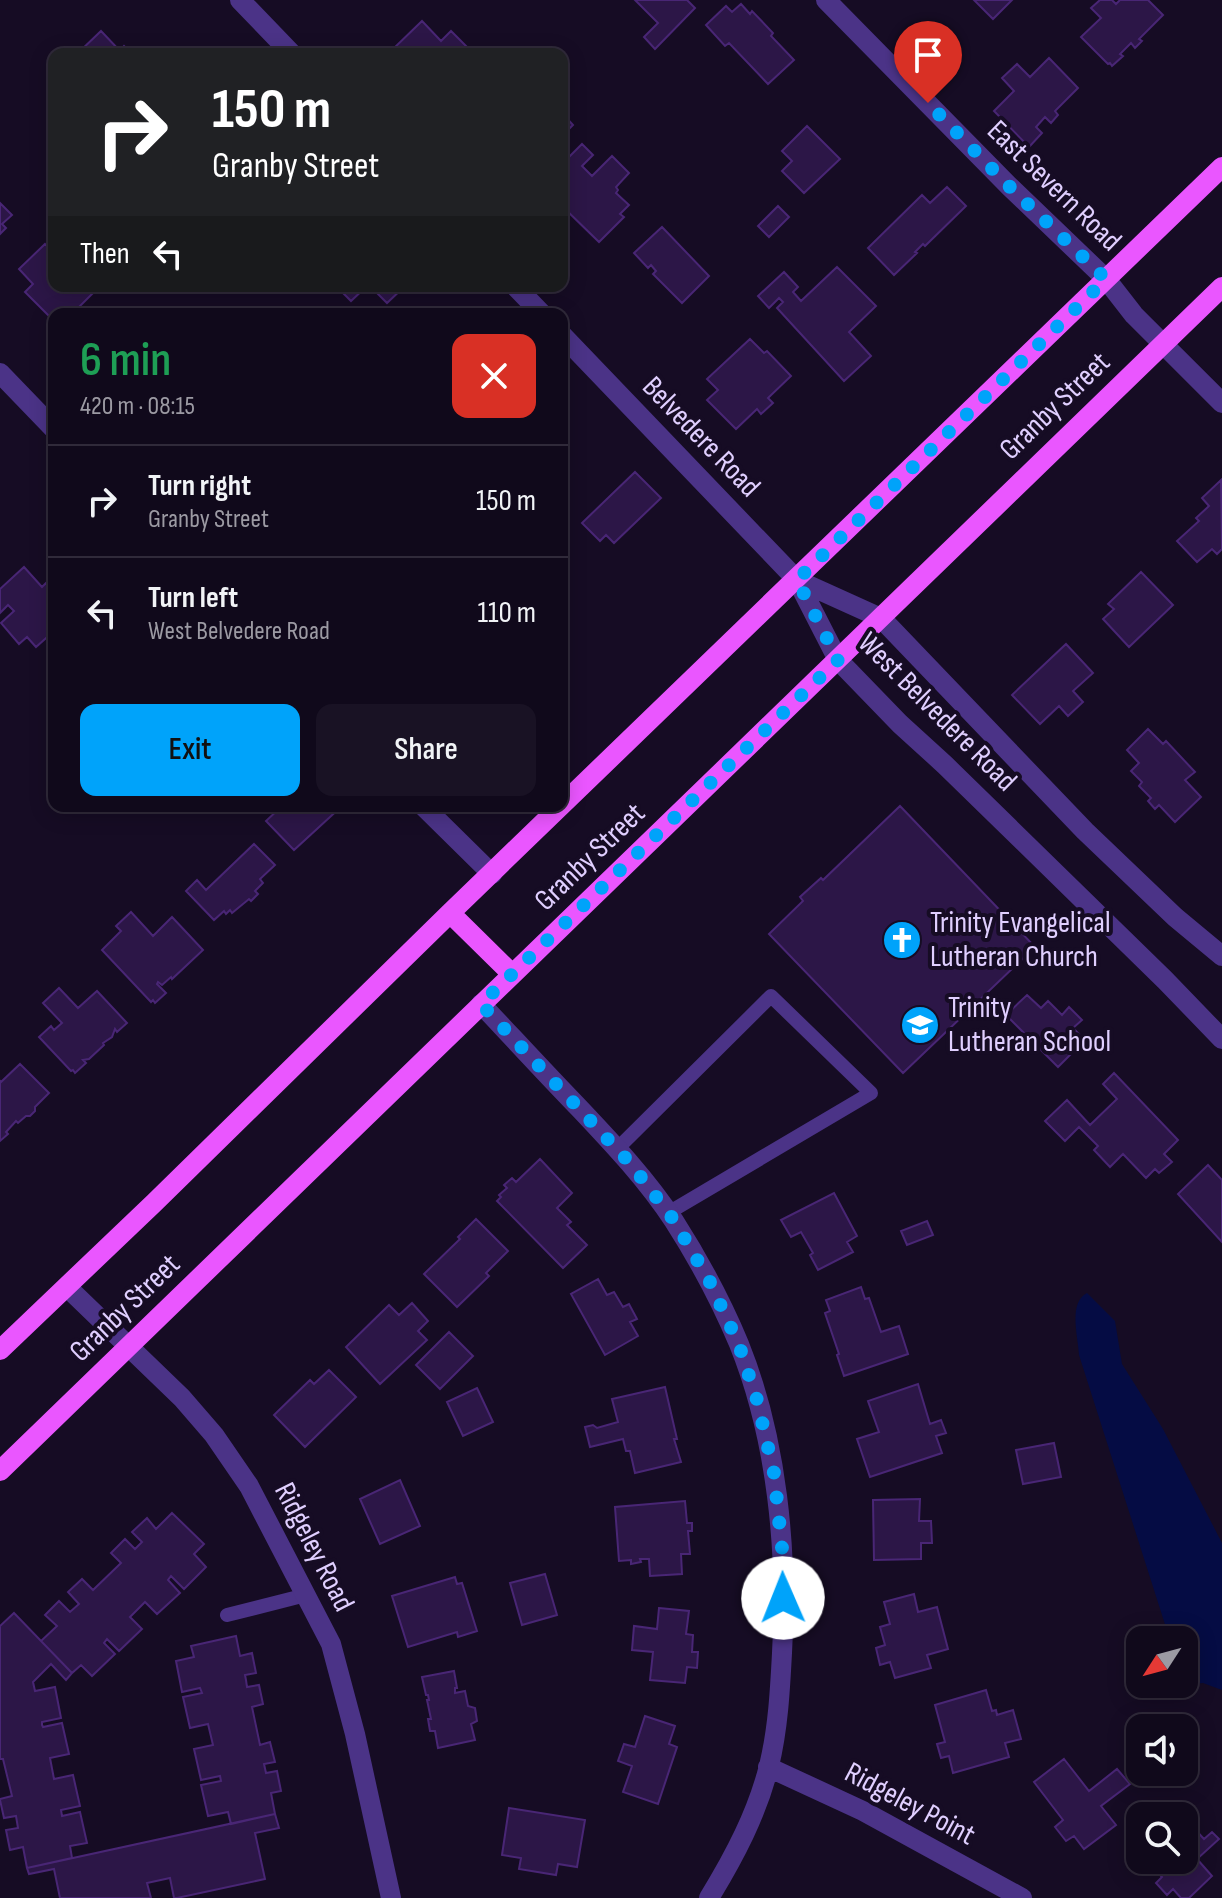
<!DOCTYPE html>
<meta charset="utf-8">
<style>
body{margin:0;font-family:"Sofia Sans Condensed",sans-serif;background:#191224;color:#f1f3f6;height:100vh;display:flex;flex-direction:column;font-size:30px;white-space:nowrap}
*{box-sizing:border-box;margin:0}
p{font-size:26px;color:#9c9aa3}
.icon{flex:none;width:44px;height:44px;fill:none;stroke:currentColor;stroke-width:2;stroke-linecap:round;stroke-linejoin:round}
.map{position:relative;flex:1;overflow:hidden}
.panel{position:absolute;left:48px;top:308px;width:520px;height:504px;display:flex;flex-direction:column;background:#10091b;border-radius:16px;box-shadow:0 4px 20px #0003,0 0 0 2px #302a3a}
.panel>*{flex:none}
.top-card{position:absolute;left:48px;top:48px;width:520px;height:244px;border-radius:16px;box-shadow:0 4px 20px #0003,0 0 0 2px #302a3a;background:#202124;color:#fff;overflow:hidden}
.needle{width:52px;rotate:234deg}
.buttons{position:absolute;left:1126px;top:1626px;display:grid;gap:16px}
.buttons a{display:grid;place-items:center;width:72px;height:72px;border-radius:16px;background:#10091b;box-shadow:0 4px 20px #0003,0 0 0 2px #302a3a;font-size:40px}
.pin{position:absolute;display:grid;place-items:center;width:68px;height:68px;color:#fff;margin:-82px -34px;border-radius:50% 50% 50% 0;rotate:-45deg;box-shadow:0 0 8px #0007}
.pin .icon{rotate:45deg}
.me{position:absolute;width:88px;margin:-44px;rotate:359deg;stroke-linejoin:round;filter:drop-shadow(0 0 6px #0008)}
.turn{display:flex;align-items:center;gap:28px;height:168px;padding:0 32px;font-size:36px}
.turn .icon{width:104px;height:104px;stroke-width:2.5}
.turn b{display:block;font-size:56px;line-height:68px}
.then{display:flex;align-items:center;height:76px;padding:0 32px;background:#0003;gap:16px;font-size:30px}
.round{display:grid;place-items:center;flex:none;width:84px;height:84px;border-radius:16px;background:#191224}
.summary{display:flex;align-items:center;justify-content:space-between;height:136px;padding:0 32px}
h1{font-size:48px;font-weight:600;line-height:60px;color:#1e9e55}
.cta{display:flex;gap:16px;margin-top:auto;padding:16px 32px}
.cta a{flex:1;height:92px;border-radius:16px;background:#00a3fa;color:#111;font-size:32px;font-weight:600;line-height:92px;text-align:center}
.cta a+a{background:#191224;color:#f1f3f6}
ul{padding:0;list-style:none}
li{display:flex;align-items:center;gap:24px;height:112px;padding:0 32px;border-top:2px solid #302a3a}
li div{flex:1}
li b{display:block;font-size:30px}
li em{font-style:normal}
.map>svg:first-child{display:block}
.water{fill:#050c44}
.building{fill:#2c1647;stroke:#492675;stroke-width:2}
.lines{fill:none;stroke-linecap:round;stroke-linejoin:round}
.lane{stroke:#4b3387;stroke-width:14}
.street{stroke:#4b3387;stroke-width:20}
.primary{stroke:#ea56ff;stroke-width:20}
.route{stroke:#00a3fa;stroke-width:14;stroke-dasharray:0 25.2}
.labels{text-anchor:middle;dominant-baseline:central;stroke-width:8;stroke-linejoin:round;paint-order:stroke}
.street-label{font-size:30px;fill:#e0cfff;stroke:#160c24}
.poi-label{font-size:30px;fill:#e0cfff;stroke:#160c24;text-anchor:start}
</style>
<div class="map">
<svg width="1222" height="1898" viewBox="0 0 1222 1898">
<rect width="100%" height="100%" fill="#160c24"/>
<path class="water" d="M1087,1293L1115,1321L1122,1364L1163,1429L1222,1543V1690L1203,1683L1184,1685V1640H1170L1079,1355C1078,1336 1068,1303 1087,1293Z"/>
<path class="building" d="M635,0H687L695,8L655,49L644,37L658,23Z
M974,0H1012L993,19Z
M1100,0H1112L1116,4L1120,0H1148L1163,15L1139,39L1142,41L1135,48L1131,43L1120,54L1123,56L1112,66L1110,63L1108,64L1081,37L1101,18L1091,8Z
M741,4L750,14L752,11L773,33L771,36L794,60L768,84L729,43L725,46L706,25L726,6L732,12Z
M422,21L441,41L451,31L466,46L457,54H396L392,50Z
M101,31L120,51L124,46L131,53L77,54Z
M1049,58L1078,88L1055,111L1058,115L1051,123L1045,117L1036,127L1042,133L1029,147L994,111L1014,91L1002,78L1017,64L1030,77Z
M562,113L573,125L562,136Z
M807,126L840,159L804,193L782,171L792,161L782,151Z
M582,144L593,155L582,166L592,176L612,156L629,173L616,187L618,190L616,193L629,205L620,214L624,217L599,242L562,206V164Z
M947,187L966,206L925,246L923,244L915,252L917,253L894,275L868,248L922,195L930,203Z
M0,203L12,215L2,224L6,228L0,234Z
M778,206L789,217L769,237L758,226Z
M662,227L709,276L682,303L653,274L656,271L651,265L648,268L634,253Z
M45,244L54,253V286H100L72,314H54V321L25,292L33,284L19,269Z
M837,267L876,306L849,332L871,356L844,381L777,308L783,302L779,298L769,308L758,296L784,272L798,287L793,292L801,301Z
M336,286H367L351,301Z
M370,286H405L387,303Z
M750,339L764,353L767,351L791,376L768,398L773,403L761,414L757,409L736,429L707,400L718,390L707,379Z
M635,472L661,498L614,543L606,535L600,541L582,523Z
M1221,480L1222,549L1217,554L1212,549L1197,562L1177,541L1199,521L1196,518L1209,506L1202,498Z
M24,567L42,587L46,583L54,592V606L50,610L54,615V621L52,622L54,625V631L36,647L27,637L19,644L1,623L14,611L8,605L0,613V589Z
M1141,572L1173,605L1129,647L1103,619L1114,609L1108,604Z
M1066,644L1093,673L1073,691L1083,702L1068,716L1059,706L1040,724L1012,695Z
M1148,729L1163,744L1166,741L1195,772L1185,780L1201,797L1175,822L1159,805L1155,809L1148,801L1151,798L1139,786L1142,782L1131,771L1139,763L1127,750Z
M282,806H342L294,850L266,821Z
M900,806L1035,947L903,1073L769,934L803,901L800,897L821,878L823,880Z
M254,844L275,865L260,879L263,883L255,891L258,894L251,901L249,899L232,913L230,910L226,914L224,911L214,920L186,891L197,880L206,890Z
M131,912L153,936L172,917L203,950L172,979L171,977L162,985L158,982L157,984L166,993L155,1003L153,1000L151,1002L102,950L121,931L116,926Z
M59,988L78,1008L97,991L127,1023L117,1032L115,1029L112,1037L103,1043L104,1045L89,1059L83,1060L86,1063L75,1073L73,1070L71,1071L39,1037L51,1026L54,1030L62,1023L43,1003Z
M1027,995L1041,1008L1048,1001L1062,1015L1069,1007L1082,1020L1073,1028L1085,1040L1058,1067L1006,1015Z
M20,1064L49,1093L35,1107V1111L30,1116H26L18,1123L16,1121L6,1132L8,1134L0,1141V1081L1,1082Z
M1114,1073L1178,1140L1164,1154L1172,1162L1159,1173L1155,1169L1146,1178L1123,1154L1110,1167L1094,1150L1098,1146L1079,1127L1065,1141L1045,1121L1067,1100L1090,1125L1117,1099L1103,1084Z
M540,1159L572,1193L557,1208L571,1222L567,1225L587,1245L563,1268L497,1201L501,1197L499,1195L507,1188L504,1185L512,1178L516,1182Z
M1208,1165L1222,1180V1242L1178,1194Z
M834,1193L857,1236L847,1242L853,1252L818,1270L810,1255L813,1253L801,1232L791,1237L781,1220Z
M476,1219L508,1251L486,1273L489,1276L457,1307L424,1274L460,1239L458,1237Z
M927,1221L933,1235L907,1245L901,1231Z
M598,1279L607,1295L614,1292L623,1307L629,1304L637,1319L630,1322L638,1336L605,1355L571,1294Z
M861,1287L865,1299L869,1298L881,1332L899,1326L908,1354L844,1376L837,1355L839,1354L825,1313L830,1311L826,1300Z
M412,1303L428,1321L418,1331L427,1340L380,1384L346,1347L389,1305L399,1315Z
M449,1332L473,1356L440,1389L416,1365Z
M329,1370L356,1397L305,1447L274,1415L310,1380L314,1384Z
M918,1384L930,1424L941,1420L946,1433L936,1436L942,1453L870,1477L857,1439L879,1432L868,1401Z
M665,1387L677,1439H674L681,1462L635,1473L630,1451H626L623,1439L590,1447L585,1427L593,1425L597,1428L618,1422L612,1399Z
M477,1388L493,1422L463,1436L447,1402Z
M1054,1443L1061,1477L1023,1484L1016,1450Z
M400,1480L420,1526L380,1544L360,1499Z
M920,1499L919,1521H931L932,1543H921V1559L874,1560L873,1500Z
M685,1501L687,1523H692V1531H688L690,1554H681L682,1574L650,1576L649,1559H640L641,1562L631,1564V1560L619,1561L615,1507Z
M172,1513L204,1544L194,1554L206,1567L184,1589L171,1576L168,1580L180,1593L157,1614L145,1602L130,1617L142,1629L119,1651L107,1639L104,1643L115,1654L92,1676L81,1665L72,1673L41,1641L57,1626L45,1615L59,1601L70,1612L79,1604L68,1592L82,1579L93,1590L121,1563L111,1553L125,1539L135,1549L142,1542L132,1532L147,1518L156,1529Z
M545,1574L557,1615L522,1625L510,1583Z
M455,1577L457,1584L462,1583L477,1631L458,1637L457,1632L408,1647L392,1596Z
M914,1594L918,1612L937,1607L948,1649L927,1655L931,1668L895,1678L890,1662L880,1665L876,1648L885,1645L880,1627L890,1624L884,1602Z
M659,1608L689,1611L686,1634L693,1635L692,1652H698L697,1668L687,1667L685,1683L650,1680L653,1652L632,1650L634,1626L657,1629Z
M14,1613L72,1673L66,1680L51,1664L33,1682L35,1691L55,1687L61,1718L42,1722V1725L43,1727L62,1723L69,1754L50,1758L54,1779L73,1775L80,1806L61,1810L62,1816L80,1812L87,1843L70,1846L72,1858L27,1868L23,1847L10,1850L6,1830L18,1828L16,1816L4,1818L0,1800V1799L12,1796L3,1759H0V1626Z
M236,1636L240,1656L252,1653L256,1673L245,1675L246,1680L247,1687L259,1685L263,1704L252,1707L260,1745L270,1742L275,1762L264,1764L266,1773L277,1771L281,1791L271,1793L275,1814L231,1824L228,1812L208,1816L201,1785L221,1781L220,1776L201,1780L194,1749L213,1745L208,1724L190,1728L183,1697L202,1693L200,1688L182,1692L176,1661L194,1657L191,1646Z
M454,1671L457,1688H455V1693L465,1691L468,1706L475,1708L477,1721L471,1724L475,1740L438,1748L435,1731H430L428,1719H431L427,1700H429L428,1695H426L422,1677Z
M986,1690L992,1711L996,1710L997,1715L1013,1710L1021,1739L1005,1743L1009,1757L953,1773L949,1756L941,1758L937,1744L945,1742L935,1705Z
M645,1716L675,1726L669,1744L677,1747L658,1804L623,1792L632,1766L618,1761L624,1744L635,1747Z
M1064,1759L1089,1791L1117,1769L1130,1784L1101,1806L1116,1825L1084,1849L1074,1836L1066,1841L1055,1827L1063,1820L1034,1782Z
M509,1808L585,1820L577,1867L558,1864L556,1875L519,1869L521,1858L502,1855Z
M275,1814L279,1828L255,1833L265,1879L177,1898H174L170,1878L147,1883L151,1898H60L54,1869L29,1874L27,1868Z
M1191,1825L1204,1839L1212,1832L1219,1839L1197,1859L1212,1876L1189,1898H1181L1173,1889L1167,1895L1156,1883L1162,1877L1146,1860H1184V1832Z"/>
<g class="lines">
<path class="lane" d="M617,1149L771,996L871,1093L668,1213
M227,1615L306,1595"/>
<path class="street" d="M240,0L292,54
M826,0L1009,186L1106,279L1134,315L1222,403
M515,286L542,314
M562,335L797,580L838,660L900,724L945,765L1165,980L1222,1039
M0,373L54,429
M797,580L881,618L1085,831L1175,917L1222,956
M423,806L492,874
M481,1004C514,1039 547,1075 581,1110C614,1145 647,1180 674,1221C699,1260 721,1301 739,1344C777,1438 788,1552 782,1653C780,1691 778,1729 769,1766C757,1814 734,1857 709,1898
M67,1287L182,1398L214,1435L249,1486L331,1644L355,1734L391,1898
M768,1767L863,1811L1022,1898"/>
<path class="primary" d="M450,913L512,974
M0,1350L154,1203L450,913L1222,167
M0,1471L1222,287"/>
</g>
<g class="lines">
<path class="route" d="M783,1598L782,1548L774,1473L757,1400L739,1345L709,1280L673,1219L630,1163L481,1004L838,660L797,580L1106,279L1009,186L928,103"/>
</g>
<defs>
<g id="church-disc" transform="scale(2)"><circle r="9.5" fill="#00a3fa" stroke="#160c24"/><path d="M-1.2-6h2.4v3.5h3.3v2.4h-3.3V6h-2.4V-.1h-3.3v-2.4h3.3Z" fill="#fff"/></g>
<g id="school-disc" transform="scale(2)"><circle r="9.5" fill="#00a3fa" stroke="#160c24"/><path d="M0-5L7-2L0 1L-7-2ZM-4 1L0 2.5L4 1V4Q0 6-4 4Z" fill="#fff"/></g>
</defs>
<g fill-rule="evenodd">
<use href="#church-disc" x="902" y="940"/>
<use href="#school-disc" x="920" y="1025"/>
</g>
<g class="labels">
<g class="street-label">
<text transform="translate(1054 186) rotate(44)">East Severn Road</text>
<text transform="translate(1055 406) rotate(-44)">Granby Street</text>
<text transform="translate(701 437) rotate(46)">Belvedere Road</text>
<text transform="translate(937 712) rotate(45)">West Belvedere Road</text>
<text transform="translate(590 857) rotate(-44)">Granby Street</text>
<text transform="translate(125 1308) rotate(-44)">Granby Street</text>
<text transform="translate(314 1547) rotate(63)">Ridgeley Road</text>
<text transform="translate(910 1804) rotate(28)">Ridgeley Point</text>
</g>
<g class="poi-label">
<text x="930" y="923">Trinity Evangelical<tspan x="930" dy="34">Lutheran Church</tspan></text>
<text x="948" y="1008">Trinity<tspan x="948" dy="34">Lutheran School</tspan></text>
</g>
</g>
</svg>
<div class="buttons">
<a><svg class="needle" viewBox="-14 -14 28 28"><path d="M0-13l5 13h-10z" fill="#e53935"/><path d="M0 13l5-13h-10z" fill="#9c9aa3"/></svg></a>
<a><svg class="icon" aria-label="sound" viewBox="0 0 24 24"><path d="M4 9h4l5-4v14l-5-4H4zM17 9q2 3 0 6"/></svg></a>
<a><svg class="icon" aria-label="search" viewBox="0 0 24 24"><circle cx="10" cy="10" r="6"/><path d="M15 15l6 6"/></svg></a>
</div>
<div class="pin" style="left:928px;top:103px;background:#d93025"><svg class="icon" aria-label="arrive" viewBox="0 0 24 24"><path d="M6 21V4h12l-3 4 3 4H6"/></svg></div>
<svg class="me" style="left:783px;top:1598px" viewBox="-20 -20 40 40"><circle r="19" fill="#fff"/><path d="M0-13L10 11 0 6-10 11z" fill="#00a3fa"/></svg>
<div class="top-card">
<div class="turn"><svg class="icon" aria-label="right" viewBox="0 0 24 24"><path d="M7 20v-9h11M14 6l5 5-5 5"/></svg><div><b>150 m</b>Granby Street</div></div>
<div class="then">Then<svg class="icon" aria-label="left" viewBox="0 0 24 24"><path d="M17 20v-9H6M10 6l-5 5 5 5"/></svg></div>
</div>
<section class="panel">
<div class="summary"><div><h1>6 min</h1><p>420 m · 08:15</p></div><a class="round" style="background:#d93025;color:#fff"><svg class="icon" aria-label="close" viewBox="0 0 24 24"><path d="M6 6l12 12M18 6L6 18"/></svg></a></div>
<ul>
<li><svg class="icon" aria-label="right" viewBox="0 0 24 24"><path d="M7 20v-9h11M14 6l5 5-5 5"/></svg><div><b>Turn right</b><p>Granby Street</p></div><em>150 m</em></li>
<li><svg class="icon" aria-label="left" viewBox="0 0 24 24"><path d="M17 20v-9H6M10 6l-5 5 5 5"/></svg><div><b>Turn left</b><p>West Belvedere Road</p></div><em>110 m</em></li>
</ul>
<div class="cta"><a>Exit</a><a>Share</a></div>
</section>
</div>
